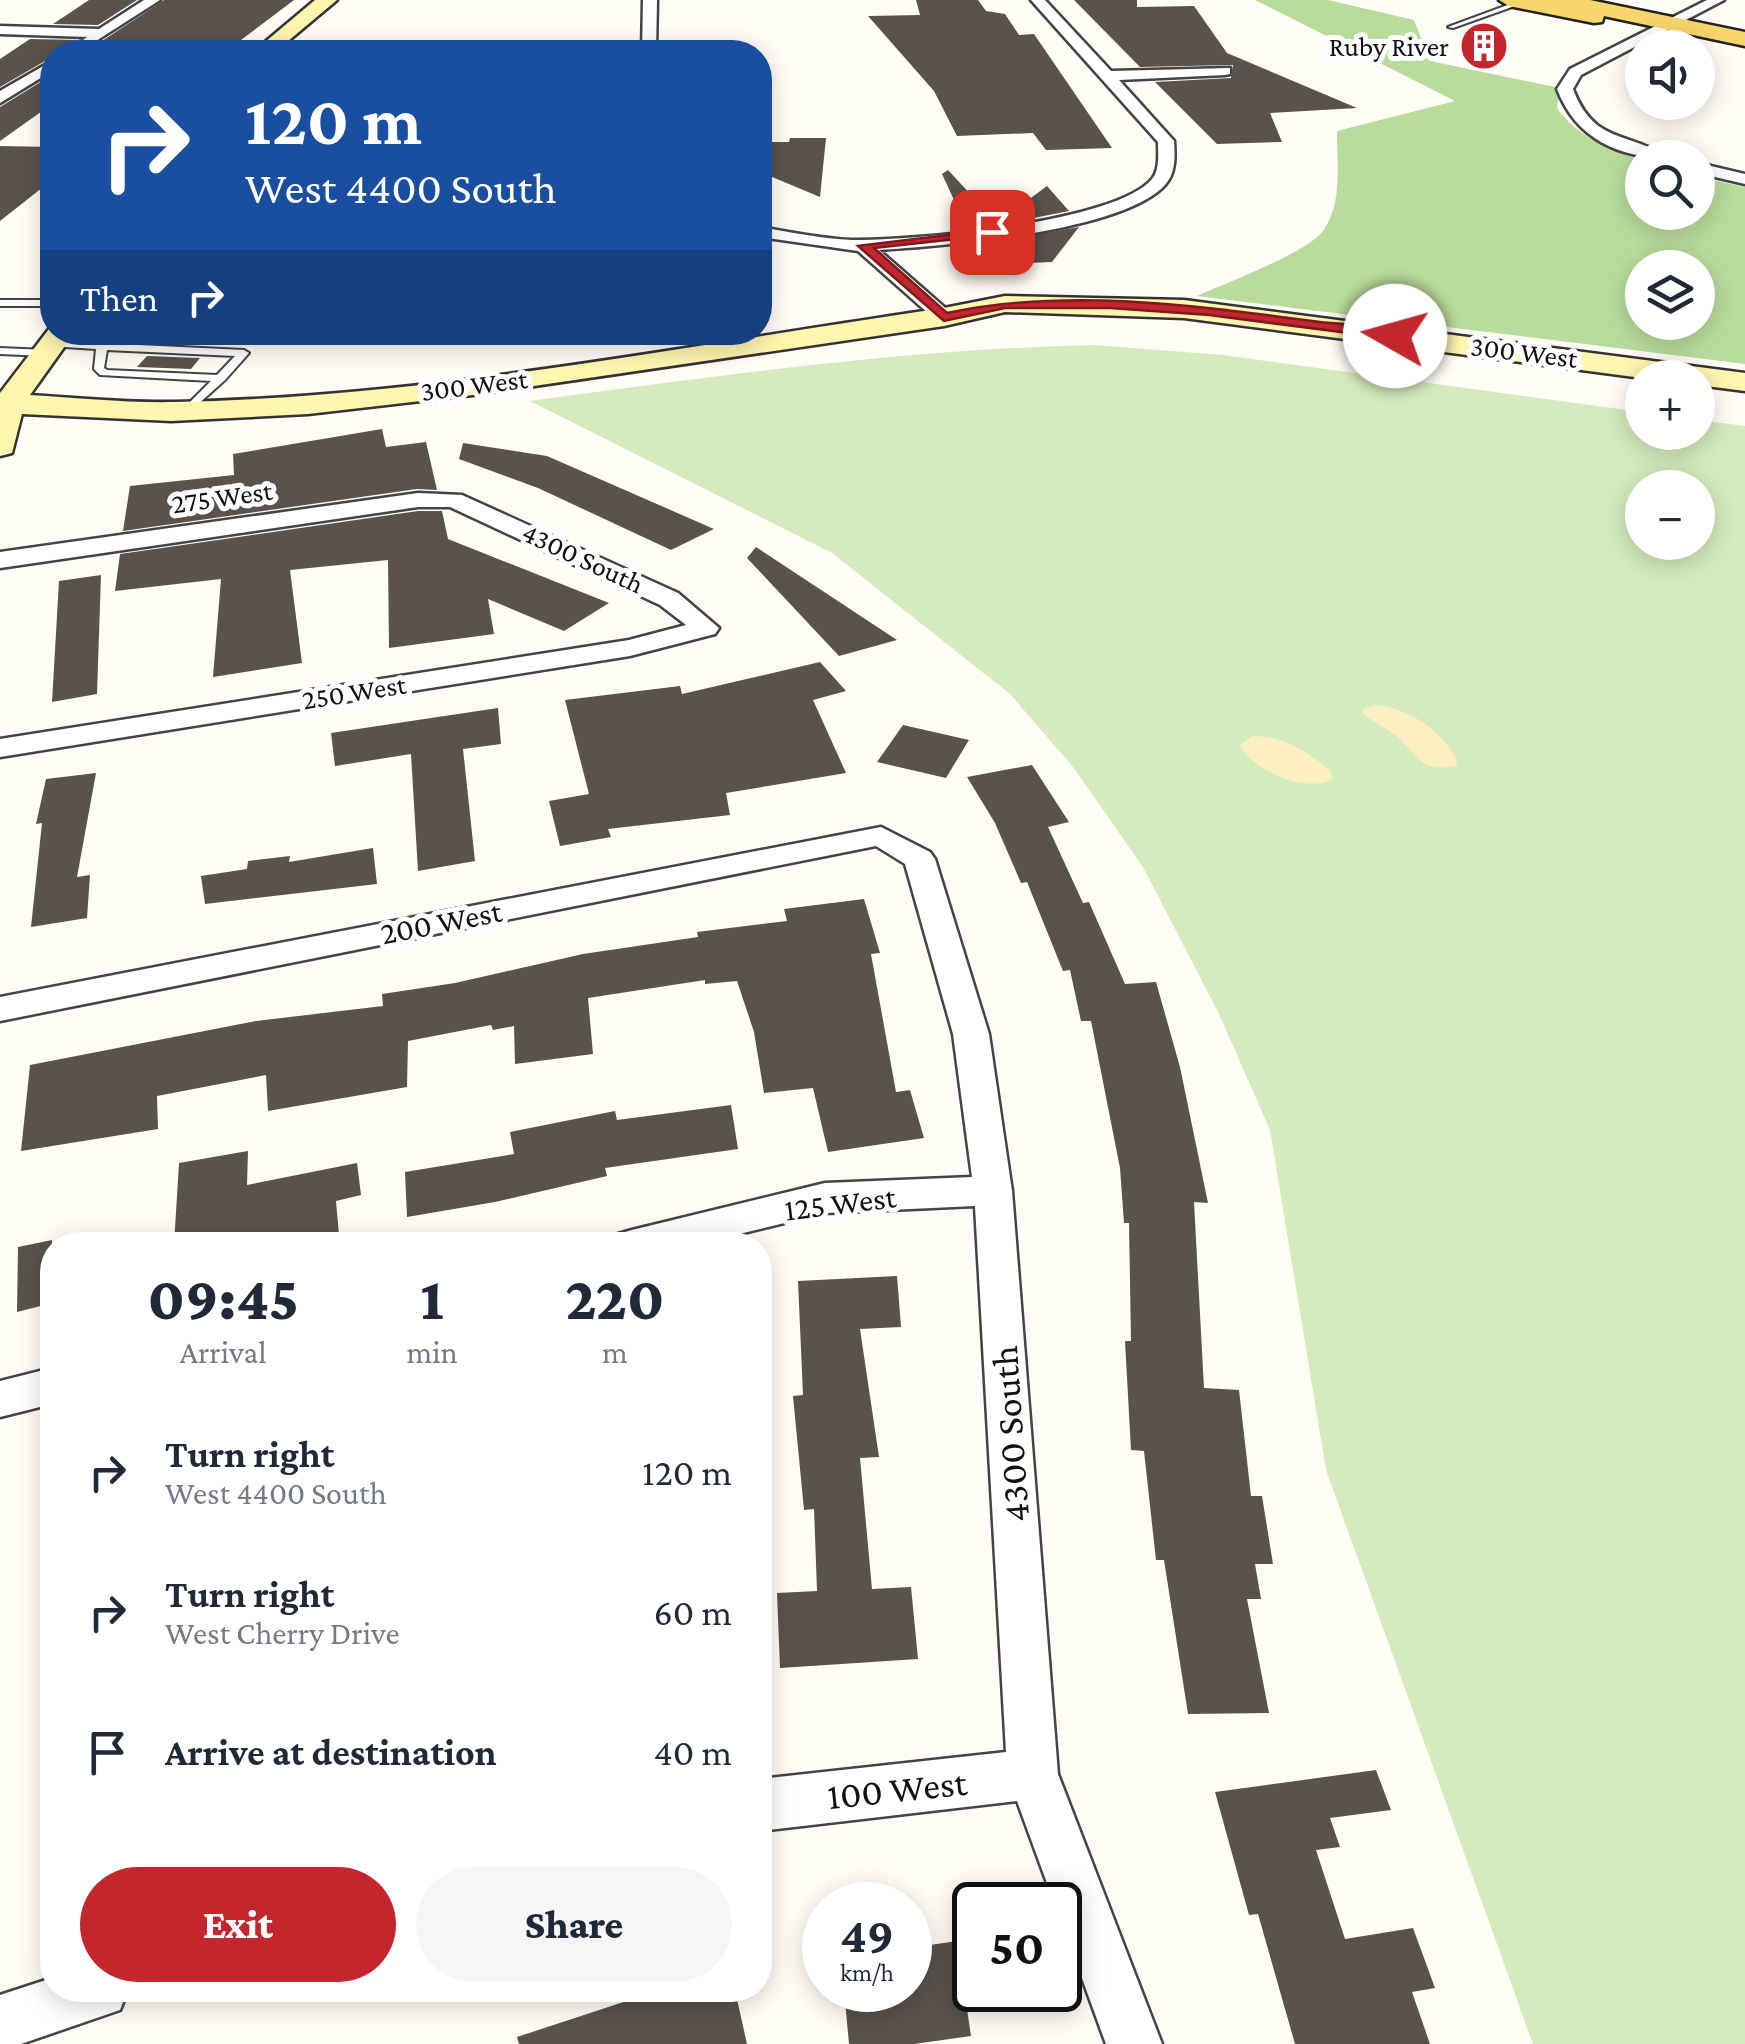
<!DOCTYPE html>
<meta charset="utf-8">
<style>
body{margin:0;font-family:"Crimson Pro",serif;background:#f6f6f7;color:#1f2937;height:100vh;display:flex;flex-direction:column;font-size:38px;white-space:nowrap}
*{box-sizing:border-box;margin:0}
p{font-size:32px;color:#747a83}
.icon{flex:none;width:55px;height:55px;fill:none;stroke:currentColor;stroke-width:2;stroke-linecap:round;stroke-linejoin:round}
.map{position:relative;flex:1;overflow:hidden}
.side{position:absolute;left:40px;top:1232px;width:732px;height:770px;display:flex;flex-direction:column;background:#fff;border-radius:40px;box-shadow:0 5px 25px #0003}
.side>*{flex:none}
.top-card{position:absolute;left:40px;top:40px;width:732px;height:305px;border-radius:40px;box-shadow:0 5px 25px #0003;background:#1a4fa0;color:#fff;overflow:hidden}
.tools{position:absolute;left:1625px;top:30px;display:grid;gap:20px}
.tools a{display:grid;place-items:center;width:90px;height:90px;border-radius:50%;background:#fff;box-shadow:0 5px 25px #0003;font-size:50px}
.speed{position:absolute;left:802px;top:1882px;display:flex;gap:20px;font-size:50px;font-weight:700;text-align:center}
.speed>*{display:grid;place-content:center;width:130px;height:130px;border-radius:50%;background:#fff;box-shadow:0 5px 25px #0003;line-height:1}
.speed small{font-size:25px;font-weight:400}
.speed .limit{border:5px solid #111;border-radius:15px;background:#fff;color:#111}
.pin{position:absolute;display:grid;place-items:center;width:85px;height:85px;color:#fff;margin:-42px;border-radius:20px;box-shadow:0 5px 15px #0006}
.me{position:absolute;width:110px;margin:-55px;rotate:277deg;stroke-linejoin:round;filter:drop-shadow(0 0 8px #0008)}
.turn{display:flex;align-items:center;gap:35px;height:210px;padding:0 40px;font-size:45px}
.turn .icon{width:130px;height:130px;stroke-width:2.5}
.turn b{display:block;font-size:70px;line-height:85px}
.then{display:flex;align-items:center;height:95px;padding:0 40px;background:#0003;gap:20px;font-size:38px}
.eta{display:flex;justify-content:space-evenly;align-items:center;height:170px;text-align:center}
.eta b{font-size:60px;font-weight:800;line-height:70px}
.button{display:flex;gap:20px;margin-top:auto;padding:20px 40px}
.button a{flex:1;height:115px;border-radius:60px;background:#c4262e;color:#fff;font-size:40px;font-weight:800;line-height:115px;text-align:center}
.button a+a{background:#f6f6f7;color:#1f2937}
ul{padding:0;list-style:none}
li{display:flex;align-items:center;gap:30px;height:140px;padding:0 40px}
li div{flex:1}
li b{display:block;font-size:38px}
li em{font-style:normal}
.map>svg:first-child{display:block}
.green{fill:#d5ebbd;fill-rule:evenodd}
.forest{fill:#b9dc9c;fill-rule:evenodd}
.sand{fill:#fbeec1}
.building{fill:#5a524d}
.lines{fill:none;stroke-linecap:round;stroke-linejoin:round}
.lane-casing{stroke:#444;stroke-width:4}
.street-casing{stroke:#444;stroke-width:5}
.secondary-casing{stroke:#333;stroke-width:5}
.primary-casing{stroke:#222;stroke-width:5}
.lane{fill:#fff;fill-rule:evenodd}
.street{fill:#fff;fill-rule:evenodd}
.secondary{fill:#fff6b0;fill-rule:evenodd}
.primary{fill:#f9d66b;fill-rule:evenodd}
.route{fill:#c4262e;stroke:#7f191e;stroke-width:2.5}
.labels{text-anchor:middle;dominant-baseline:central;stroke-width:10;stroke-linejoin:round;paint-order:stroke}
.far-poi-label{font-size:28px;fill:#111;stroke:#fff;text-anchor:end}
.far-street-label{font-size:28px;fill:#111;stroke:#fff}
.street-label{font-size:32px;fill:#111;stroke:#fff}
.near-street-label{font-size:38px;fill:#111;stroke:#fff}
</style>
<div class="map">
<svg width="1745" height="2044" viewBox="0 0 1745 2044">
<rect width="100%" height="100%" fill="#fffdf5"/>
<path class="green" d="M1094,345L1223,355L1642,412V432H1698V420L1745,426V2044H1533L1326,1470L1270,1130L1219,1014L1143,867L1073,767L1010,694L832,553L530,401C718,376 905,349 1094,345ZM1642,488H1698V542H1642Z"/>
<path class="forest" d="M1255,0H1328L1414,20L1430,61L1560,88L1557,108C1578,138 1609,148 1642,161V212H1698V177L1745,187V364L1197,296C1224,284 1308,252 1323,231C1343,203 1337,163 1337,131L1455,101ZM1642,268H1698V322H1642Z"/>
<path class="sand" d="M1375,705C1407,707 1443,731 1457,760L1456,766C1423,772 1421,760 1402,741C1391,730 1374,723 1362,713L1363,709Z
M1252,736C1284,736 1308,751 1331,772L1332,779C1307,794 1252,771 1240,745Z"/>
<path class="building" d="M89,0H137L98,25L53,24Z
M164,0H294L225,52H52V57L0,87V59L30,39L77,40L76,47L87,51Z
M916,0H978L986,11L1005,14L1019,35L1034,34L1112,148L1046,150L1033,133L957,136L934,91L868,16L920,15Z
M1074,0H1137V7L1194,6L1227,53L1357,108L1270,113L1282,142L1217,144L1155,82L1231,78L1233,65L1140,67Z
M52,75V104L0,141V107Z
M790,138H826L820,197L760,172V142H789Z
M0,146L52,147V180L0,221Z
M948,170L997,223L1047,186L1069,211L1009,223L967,228L942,174Z
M1079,227L1052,262L984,265L975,245Z
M168,332H221L211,345L159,342Z
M147,356L200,358L191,369L137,367Z
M382,429L386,447L426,442L437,490L417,489L123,531L130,486L234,475L233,454Z
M463,443L547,456L714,529L671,550L538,488L459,459Z
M418,511H442L448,539L609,603L564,631L488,599L494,634L389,648L388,560L290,570L302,663L213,677L221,579L115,591L120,554Z
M756,547L897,640L839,656L747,558Z
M101,575L97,694L52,702L59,581Z
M820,662L846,691L813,700L846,773L726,793L730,815L608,829L611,837L560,846L549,801L589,794L565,700L680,686L682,694Z
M498,708L501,744L463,749L475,861L418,871L411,754L335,766L331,733Z
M903,725L969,740L946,778L877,762Z
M1032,765L1069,822L1048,827L1083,903L1089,902L1125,984L1156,982L1180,1067L1208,1203L1194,1202L1204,1388L1239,1390L1251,1496H1262L1273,1564H1255L1261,1599H1247L1269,1713L1188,1714L1164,1560H1156L1144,1451L1131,1450L1125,1341H1131L1129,1223H1124L1120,1168L1091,1021H1081L1070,970L1063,971L1027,882L1021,883L995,823L967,777Z
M96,773L77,877L90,875L87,918L31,927L42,823L36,824L46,779Z
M373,848L377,884L205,904L201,876L247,869L248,861L290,856L289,862Z
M864,899L880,953L871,954L896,1092L910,1090L924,1138L828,1152L813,1088L764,1093L754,1032L737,981L705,984V980L588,998L593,1054L515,1064L514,1026L493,1030L491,1025L408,1041L407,1087L268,1111L266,1075L157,1096L158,1129L21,1151L30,1065L256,1021L383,1006L382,994L455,983L583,954L698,937L697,932L787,921L784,909Z
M731,1105L738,1149L605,1168L607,1176L495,1202L407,1217L405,1172L514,1154L510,1132L615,1111L617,1120Z
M248,1151L247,1185L357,1163L361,1195L336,1201L339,1235L292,1245H174L179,1163Z
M52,1240V1303L17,1312L18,1247Z
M897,1276L901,1327L860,1329L879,1457L860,1458L872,1589L911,1587L918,1659L780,1668L777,1593L817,1591L814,1509L804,1510L793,1396L803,1395L798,1281Z
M1376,1770L1391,1810L1330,1818L1340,1847L1316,1850L1345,1939L1413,1928L1435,1988L1412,1992L1430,2044H1295L1258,1914L1249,1915L1215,1792Z
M957,1941L971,2036L914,2044H849L844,1990H910V1948Z
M660,1990H735L747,2044H519L517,2037Z"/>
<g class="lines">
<g class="lane-casing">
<path id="lane" d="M1521,0L1523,3L1453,28L1448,27Z
M0,300H52V306H0Z
M54,341L244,350L249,353L225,380L186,415L182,414V410L211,381L100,375L94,369L96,349L50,346L49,344ZM107,350L235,356L217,375L107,370L104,368Z
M0,348L46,350L51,353L46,356L0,354Z"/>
</g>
<g class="street-casing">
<path id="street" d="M144,0H160L85,48L78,44L87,37L0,34V26L99,29Z
M643,0H657L656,52H642Z
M1031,0H1045L1111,71L1230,68V74L1225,75L1119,80L1174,141C1175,156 1176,173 1165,185C1122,232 943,246 879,250L951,313L954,317L944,323L937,321L858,251L760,237V227C790,232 821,239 852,240C910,241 1115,223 1152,179C1160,170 1158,153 1158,142Z
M1707,0H1724L1581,75L1573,89C1594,145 1629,131 1669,158C1619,158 1576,139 1557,89L1570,69Z
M52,61V71L0,103V91Z
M1698,163L1745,174V184L1698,173Z
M418,493L462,495L678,593L719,628L715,634L630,656L0,757V739L629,640L686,625L660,605L450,507H418L0,568V552Z
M881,827L930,852L935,859L989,1034L1012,1191L1058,1774L1162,2044H1106L1060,1918V1905H1055L1017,1801L760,1831V1779L1006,1752L975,1206L825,1213L694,1245H612L618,1234L632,1230L825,1183L972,1177L953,1034L905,864L876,846L0,1021V997Z
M52,1368V1404L0,1417V1381Z
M52,1978V1990H128L120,2010L21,2044H0V1995Z"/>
</g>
<g class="secondary-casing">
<path id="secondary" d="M315,0H337L275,52H253Z
M1005,296L1184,300L1745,373V391L1698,385V378H1642L1184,318L1005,312L944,326L473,395L308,414L171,421L22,414L12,453L0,456V393L52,325V332H75L30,395C78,398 127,403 174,402C432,397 689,345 944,308Z"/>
</g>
<g class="primary-casing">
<path id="primary" d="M1499,0H1590L1745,32V46L1604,16L1602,22L1594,23L1509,6Z"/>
</g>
<use href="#lane" class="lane"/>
<use href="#street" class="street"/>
<use href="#secondary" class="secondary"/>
<use href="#primary" class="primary"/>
</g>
<path class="route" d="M997,229L992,235L874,248L947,313C1070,287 1197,306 1320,322C1344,325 1382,323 1402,336L1395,339L1209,315L1110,308H1005L944,321L858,246Z"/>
<defs>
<g id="building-disc" transform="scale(2.5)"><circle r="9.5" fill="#c4262e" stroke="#fff"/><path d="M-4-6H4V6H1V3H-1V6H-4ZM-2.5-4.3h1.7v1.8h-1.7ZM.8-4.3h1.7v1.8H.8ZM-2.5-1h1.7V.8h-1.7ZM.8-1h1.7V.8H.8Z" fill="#fff"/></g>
</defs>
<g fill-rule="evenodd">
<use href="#building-disc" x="1484" y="46"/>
</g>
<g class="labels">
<g class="far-poi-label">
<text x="1449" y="46">Ruby River</text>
</g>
<g class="far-street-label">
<text transform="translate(1524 352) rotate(7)">300 West</text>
<text transform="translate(474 385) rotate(-7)">300 West</text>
<text transform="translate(222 497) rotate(-8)">275 West</text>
<text transform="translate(583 558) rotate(25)">4300 South</text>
<text transform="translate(354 692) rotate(-9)">250 West</text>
</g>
<g class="street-label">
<text transform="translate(441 922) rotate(-11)">200 West</text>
<text transform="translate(840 1203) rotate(-7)">125 West</text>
</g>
<g class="near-street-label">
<text transform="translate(1010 1434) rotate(-94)">4300 South</text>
<text transform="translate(897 1789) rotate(-6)">100 West</text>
</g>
</g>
</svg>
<div class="tools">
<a><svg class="icon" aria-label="sound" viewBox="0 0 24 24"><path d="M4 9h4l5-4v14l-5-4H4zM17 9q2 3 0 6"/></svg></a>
<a><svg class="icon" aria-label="search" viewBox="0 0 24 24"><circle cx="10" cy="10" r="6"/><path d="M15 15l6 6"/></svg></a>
<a><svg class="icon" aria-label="layers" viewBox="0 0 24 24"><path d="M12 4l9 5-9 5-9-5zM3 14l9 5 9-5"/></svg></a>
<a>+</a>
<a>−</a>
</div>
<div class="speed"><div>49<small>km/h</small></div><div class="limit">50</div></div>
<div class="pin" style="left:992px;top:232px;background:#d93025"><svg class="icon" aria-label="arrive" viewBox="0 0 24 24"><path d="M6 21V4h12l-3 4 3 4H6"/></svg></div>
<svg class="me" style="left:1395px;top:336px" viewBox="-20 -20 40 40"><circle r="19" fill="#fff"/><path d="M0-13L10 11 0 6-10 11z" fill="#c4262e"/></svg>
<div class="top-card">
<div class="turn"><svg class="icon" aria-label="right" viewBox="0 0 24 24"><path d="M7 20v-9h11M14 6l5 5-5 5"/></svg><div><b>120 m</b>West 4400 South</div></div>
<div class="then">Then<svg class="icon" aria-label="right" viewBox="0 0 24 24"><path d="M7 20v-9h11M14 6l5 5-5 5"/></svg></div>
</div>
<section class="side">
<div class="eta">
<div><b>09:45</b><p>Arrival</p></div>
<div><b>1</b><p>min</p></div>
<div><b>220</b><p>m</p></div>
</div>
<ul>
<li><svg class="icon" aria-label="right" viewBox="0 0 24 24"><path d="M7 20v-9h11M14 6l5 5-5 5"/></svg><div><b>Turn right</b><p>West 4400 South</p></div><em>120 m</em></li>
<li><svg class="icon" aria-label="right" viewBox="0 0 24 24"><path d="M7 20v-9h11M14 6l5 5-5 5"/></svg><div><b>Turn right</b><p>West Cherry Drive</p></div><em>60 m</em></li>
<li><svg class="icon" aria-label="arrive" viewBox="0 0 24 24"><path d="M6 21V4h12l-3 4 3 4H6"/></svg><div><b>Arrive at destination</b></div><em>40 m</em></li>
</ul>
<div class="button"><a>Exit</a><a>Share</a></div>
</section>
</div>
